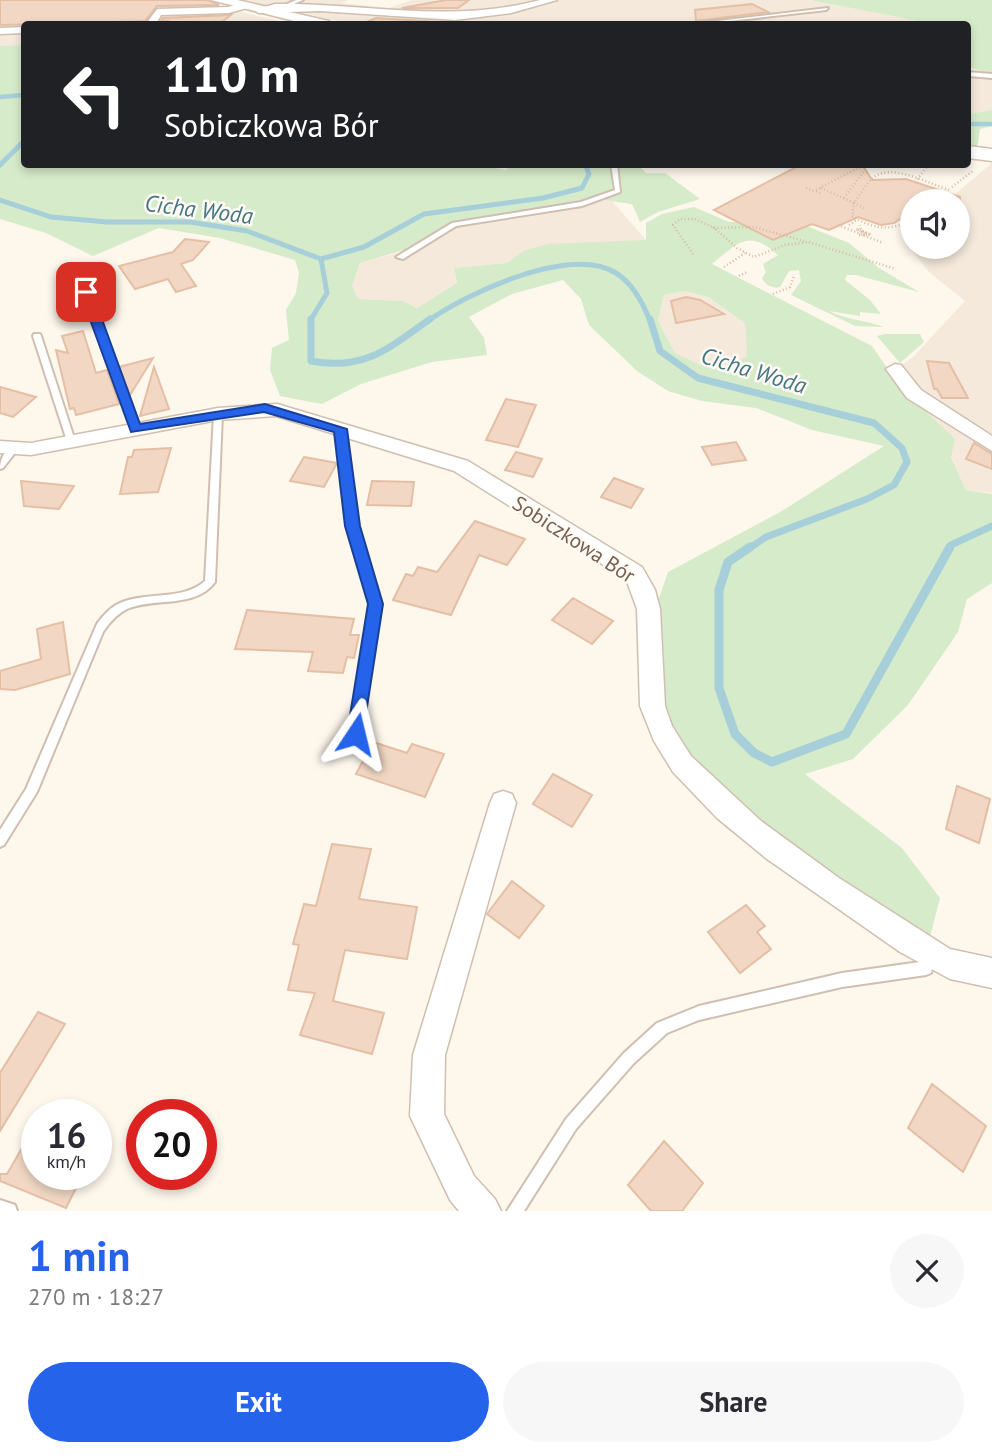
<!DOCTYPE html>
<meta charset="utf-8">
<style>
body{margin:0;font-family:"PT Sans",sans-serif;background:#f7f7f7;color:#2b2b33;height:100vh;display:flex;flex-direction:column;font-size:26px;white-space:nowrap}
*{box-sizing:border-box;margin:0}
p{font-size:23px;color:#7c7c81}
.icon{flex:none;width:38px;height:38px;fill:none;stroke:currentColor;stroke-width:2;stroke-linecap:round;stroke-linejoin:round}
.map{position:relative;height:1211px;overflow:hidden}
.details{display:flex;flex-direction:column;background:#fff;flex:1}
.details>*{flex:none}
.top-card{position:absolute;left:21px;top:21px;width:950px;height:147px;border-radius:7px;box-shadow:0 4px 10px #0003;background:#202124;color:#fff;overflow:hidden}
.buttons{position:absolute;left:900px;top:189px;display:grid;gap:14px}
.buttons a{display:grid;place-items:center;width:70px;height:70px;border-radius:50%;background:#fff;box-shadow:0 4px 10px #0003;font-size:35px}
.speed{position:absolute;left:21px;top:1099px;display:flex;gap:14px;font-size:35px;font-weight:700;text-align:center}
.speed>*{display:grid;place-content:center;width:91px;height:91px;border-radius:50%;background:#fff;box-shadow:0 4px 10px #0003;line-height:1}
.speed small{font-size:18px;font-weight:400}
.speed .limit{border:10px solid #d22;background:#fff;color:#111}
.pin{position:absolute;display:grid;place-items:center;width:60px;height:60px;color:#fff;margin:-30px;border-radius:14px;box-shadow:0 4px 10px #0006}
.me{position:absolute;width:77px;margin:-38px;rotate:10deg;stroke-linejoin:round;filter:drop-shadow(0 0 5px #0008)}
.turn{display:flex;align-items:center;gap:24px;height:147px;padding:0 28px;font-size:32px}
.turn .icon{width:91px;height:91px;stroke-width:2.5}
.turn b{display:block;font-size:49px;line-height:60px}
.round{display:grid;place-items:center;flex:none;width:74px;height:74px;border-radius:37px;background:#f7f7f7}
.summary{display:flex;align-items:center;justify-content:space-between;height:119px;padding:0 28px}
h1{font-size:42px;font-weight:700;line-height:52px;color:#2563eb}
.action{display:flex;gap:14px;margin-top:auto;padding:14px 28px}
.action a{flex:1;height:80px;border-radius:42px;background:#2563eb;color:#fff;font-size:28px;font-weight:700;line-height:80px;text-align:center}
.action a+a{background:#f7f7f7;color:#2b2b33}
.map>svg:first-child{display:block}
.residential{fill:#f4e9db}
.green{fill:#d6ebca;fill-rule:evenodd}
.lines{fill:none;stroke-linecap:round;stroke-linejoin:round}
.stream-far3{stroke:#a6cfd9;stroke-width:4.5}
.stream-far2{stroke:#a6cfd9;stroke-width:5}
.stream-far1{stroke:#a6cfd9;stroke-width:7}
.stream{stroke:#a6cfd9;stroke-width:9}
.building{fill:#f2d8c4;stroke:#e4bfa5;stroke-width:2}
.lane-casing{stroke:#d0bfb1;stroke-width:4}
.street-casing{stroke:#d0bfb1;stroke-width:3}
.secondary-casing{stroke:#d3c0af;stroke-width:3}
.path{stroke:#d8bba6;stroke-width:2.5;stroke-dasharray:1 2.5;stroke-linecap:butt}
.lane{fill:#fff;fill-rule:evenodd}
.street{fill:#fff;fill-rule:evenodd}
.secondary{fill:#fff;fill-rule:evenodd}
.route{fill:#2563eb;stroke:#184099;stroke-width:2}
.labels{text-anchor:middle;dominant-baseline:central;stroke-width:5;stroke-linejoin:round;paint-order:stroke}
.street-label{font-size:21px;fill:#795f4e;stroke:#fffaf3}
.water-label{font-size:23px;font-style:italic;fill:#447784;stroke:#fffaf3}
</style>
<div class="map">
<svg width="992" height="1211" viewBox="0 0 992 1211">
<rect width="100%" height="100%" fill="#fdf7ec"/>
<path class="residential" d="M0,0H189L292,24H24V45L0,46Z
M241,0H348L341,3L389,8L412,0H810L933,24H353Z
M968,75L992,78V110L968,114Z
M992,163V493L966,490L951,456L889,373L913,357L965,301L929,272L902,237L912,229V247H957V201H947Z
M598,199L612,201L646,240L523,251L507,263L454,268L457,283L417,308L403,301L357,299L352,286L360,263L420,247L452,228L540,215L579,207Z
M684,291L708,297L745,323L747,356L726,366L701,365L675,353L658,321L664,295Z"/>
<path class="green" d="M810,0H992V74L968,67V24H933Z
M24,45V164H472L506,170L513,164L642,165L641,168L646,173H665L700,199L658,212L640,222L632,204L598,199L486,218L450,227L421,245L360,263L352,286L358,299L403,301L417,308L457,283L454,268L507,263L523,251L548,244L646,240V223L662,214L694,207L729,222L794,221L849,243L879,268L919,292L856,275H847L845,280L870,300L881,314L860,312V316L829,311C847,320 865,320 884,327L855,326L791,295L801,281L799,270L789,271L780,287C771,289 766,285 762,278L766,272L763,264L778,255C748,227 736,245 712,264L872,346L901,388L955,439L951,457L966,490L992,494V583L967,599L958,632L908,705L853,759L805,774L902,848L940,898L930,937L853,889L680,762L655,710L664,653L656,607L668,572L782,511L884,446L812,430L756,408L702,401L668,391L637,371L589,325L581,299L563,280L512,294L469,317L484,338L487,355L432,362L361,384L322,404L280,396L270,370L272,348L289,340L286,310L296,293L299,273L295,260L220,238L159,228L93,256L46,233L0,219V46ZM684,291L708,297L745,323L747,356L726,366L701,365L675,353L658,321L664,295Z
M992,110V126L980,129L977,149L968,148V114Z
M885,334H920L924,342L900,363L877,336Z"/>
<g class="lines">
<path class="stream-far3" d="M0,97L24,95
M968,124H992"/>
<path class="stream-far2" d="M0,165L24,141
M0,200L51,217L107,222H190L247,231L321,259L327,293L310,321
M321,259L364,247L424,214L543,198L582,188L589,174L585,164
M428,321C467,293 570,245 616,273C632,283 643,303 650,321"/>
<path class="stream-far1" d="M311,319V361C365,371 389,348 430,319
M650,319L660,351L698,378L874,423L902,448L907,462L894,485L867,499L766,537L748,549
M949,549L951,545L992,526"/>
<path class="stream" d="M750,547L728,562L719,590V688L735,734L754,753L772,762L846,734L950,547"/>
</g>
<path class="building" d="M0,0H208L219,5L157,6L145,21L0,25Z
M446,0H469L458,8H402Z
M752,4L768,12L696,21L695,10Z
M231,15L219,24H166L168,21H161L163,18Z
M376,18L455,23L463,22L462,24H362Z
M802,164H862L872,180L906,179L960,197V201H912V211L894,223L881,225L858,217L829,230L812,224L773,240L714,210Z
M185,239L209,242L193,260L181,264L196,286L176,292L168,279L135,289L119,266L173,252Z
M686,297L700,300L724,314L676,323L671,301Z
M83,331L96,373L107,370L119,404L76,415L74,408L70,409L56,350L68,353L62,336Z
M153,358L130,395L119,367Z
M927,361L949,363L968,398H942L937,389H934Z
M154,367L169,409L140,416Z
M0,387L36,397L13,417L0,413Z
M506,399L536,405L518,447L486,440Z
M736,442L746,460L712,465L702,447Z
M974,443L992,454V469L966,459Z
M171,448L158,492L120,494L128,457H132L134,450Z
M516,452L542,459L533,477L505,470Z
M304,457L337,463L324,487L290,481Z
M614,478L643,489L631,508L601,497Z
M21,481L74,486L59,509L24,506Z
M372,481L414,482L411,506L367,505Z
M475,521L525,539L507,565L479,555L451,615L393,600L406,574L413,576L418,567L437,572Z
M573,598L613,621L592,644L552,620Z
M247,610L354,619L350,635H359L354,658L347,657L343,673L308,671L313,652L235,649Z
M63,622L70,674L15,690L0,689V671L41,659L37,629Z
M373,742L407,753L412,744L444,754L425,797L356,774Z
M553,774L592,795L572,827L533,804Z
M957,786L990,799L979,843L946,829Z
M332,844L371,849L359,899L417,907L407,959L345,950L333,1001L384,1013L372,1054L300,1035L315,993L288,990L299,945L293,944L304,904L316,906Z
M512,881L544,906L519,938L487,914Z
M746,905L765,926L757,932L771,949L740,973L708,932Z
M38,1012L65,1024L0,1131V1073Z
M932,1084L986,1126L963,1172L908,1128Z
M37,1122V1174H83L66,1208L0,1181V1174H7Z
M664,1141L703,1183L682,1211H651L628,1185Z"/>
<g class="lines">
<g class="lane-casing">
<path id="lane" d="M296,0H303L289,6L285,5Z
M828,8L826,10L704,24H692Z
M968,72L992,74V78L968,76Z
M611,164H617L620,192L582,206L456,226L403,259L396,257L452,223L581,202L615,190Z
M83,290L90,292L139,429L138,431L135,432L131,429L82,292Z
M34,334H40L41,336L75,441L74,443L71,444L67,441L33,336Z
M218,411L222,414L215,582C195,609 155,597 127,609C117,614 109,623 103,632L37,792L4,845L0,847V830L26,789L97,624C102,617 108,610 116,605C144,590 182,602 205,581L214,414Z
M340,426L344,429L357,526L380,604L362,734L360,738L356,739L352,738L350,734L370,604L347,526L336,429Z
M13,446L18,449L3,468L0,469C0,460 4,450 13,446Z
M929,947L934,949L936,954L931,973L926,975L842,987L699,1020L667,1033L634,1063L576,1129L524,1211H507L566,1119L624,1053L657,1023L699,1006L842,973L920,962L924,949Z
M0,1200L15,1205L17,1211H0Z"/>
</g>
<g class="street-casing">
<path id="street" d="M540,0H557L511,13L455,20L320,11L259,13L254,10L275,4H296C379,6 458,22 540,0Z
M243,3L247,4V8L229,13L161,15L156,24H146L157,9L228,7Z
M24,27V33L0,34V28Z
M895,364L901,365L921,390L992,436V451L907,398L886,369Z
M277,404L468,461L642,567L655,590L660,609L665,706L672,726L691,756L761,821L839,878L950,949L992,958V988L950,979L900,952L767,859L717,818L673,772L654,741L640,706L637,609L626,579L454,471L276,416L218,420L31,455L0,453V441L31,443L218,408Z
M503,791L512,794L516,803L445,1055L444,1114L474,1176L495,1199L501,1211H459L450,1200L410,1116L413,1055L490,803L494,794Z"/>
</g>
<g class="secondary-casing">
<path id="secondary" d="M211,0H237L329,21L332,24H306Z
M968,146L992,149V161L968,158Z"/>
</g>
<path class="path" d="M905,164L907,166
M915,182L929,164
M952,187L974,170
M806,188L822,194
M821,188L854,203C860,195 866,183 874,177C892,163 930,184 949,190L935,201
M816,190L858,168L893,164
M844,198L867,167
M864,208L854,203L852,216C872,229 892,232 912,219
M838,225L883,243
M849,225L857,220
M713,227L737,248L754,257L785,245L808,242L896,269
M859,235H867L856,229L871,235L861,230L860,225
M693,254L673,225L680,219H695L715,228L754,227L804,241
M724,267L745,253
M739,276L747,272
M773,294L790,287L794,276"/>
<use href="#lane" class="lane"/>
<use href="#street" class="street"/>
<use href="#secondary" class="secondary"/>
</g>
<path class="route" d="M86,288L92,292L140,424L265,404L347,429L360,526L383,604L362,739L356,742L347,734L368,604L345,526L334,432L264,412L131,432L80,292Z"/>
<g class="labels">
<g class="street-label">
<text transform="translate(574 539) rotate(33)">Sobiczkowa Bór</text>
</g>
<g class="water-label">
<text transform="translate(199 209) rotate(7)">Cicha Woda</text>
<text transform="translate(754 370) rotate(17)">Cicha Woda</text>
</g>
</g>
</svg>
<div class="buttons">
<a><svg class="icon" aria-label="sound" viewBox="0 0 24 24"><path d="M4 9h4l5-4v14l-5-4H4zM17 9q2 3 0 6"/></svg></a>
</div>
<div class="speed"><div>16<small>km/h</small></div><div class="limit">20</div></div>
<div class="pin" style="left:86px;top:292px;background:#d93025"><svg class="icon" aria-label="arrive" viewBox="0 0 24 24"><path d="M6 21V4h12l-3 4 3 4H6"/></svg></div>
<svg class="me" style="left:356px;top:734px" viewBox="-20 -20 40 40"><path d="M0-17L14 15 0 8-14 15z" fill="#2563eb" stroke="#fff" stroke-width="4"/></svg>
<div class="top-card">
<div class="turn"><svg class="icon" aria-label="left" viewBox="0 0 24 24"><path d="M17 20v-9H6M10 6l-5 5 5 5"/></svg><div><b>110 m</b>Sobiczkowa Bór</div></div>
</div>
</div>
<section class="details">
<div class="summary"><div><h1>1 min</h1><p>270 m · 18:27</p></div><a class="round"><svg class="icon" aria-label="close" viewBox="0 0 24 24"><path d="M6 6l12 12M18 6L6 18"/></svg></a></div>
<div class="action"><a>Exit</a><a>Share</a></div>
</section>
